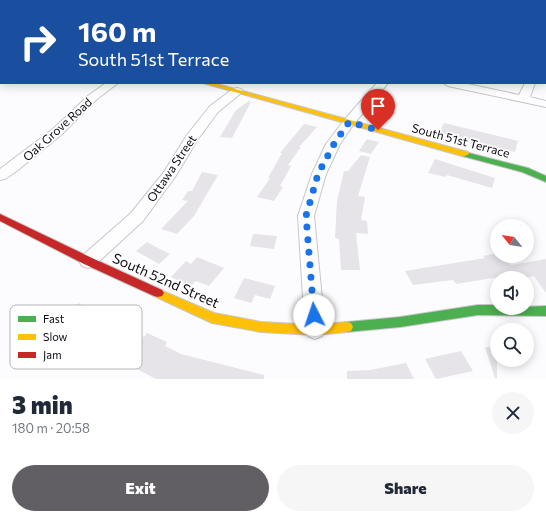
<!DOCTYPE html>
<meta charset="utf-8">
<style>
body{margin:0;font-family:Commissioner,sans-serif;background:#f6f6f7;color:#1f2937;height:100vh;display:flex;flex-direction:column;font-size:15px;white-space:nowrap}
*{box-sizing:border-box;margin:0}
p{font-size:13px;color:#747a83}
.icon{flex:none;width:22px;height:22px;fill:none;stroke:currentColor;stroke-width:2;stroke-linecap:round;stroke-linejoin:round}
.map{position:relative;height:379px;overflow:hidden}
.drawer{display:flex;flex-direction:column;background:#fff;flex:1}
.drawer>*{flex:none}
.hud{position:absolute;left:0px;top:0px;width:546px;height:84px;box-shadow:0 2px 10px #0003;background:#1a4fa0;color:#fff;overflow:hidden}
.needle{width:26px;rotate:300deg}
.buttons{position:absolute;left:490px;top:219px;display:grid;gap:8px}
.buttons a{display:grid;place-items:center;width:44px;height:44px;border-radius:50%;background:#fff;box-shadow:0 2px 10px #0003;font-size:20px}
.pin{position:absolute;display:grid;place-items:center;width:34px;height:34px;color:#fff;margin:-41px -17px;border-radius:50% 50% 50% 0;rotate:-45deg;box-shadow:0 0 4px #0007}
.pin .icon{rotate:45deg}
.me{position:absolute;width:44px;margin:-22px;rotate:356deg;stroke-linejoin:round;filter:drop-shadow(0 0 3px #0008)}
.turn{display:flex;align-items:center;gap:14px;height:84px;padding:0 12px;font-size:18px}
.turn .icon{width:52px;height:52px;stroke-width:2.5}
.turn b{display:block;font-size:28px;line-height:34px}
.round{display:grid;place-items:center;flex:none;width:42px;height:42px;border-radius:21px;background:#f6f6f7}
.overview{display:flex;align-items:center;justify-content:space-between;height:68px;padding:0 12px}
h1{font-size:24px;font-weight:800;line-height:30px}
.button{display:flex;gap:8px;margin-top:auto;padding:8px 12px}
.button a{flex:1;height:46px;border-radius:24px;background:#615e64;color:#fff;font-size:16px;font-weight:800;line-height:46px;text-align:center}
.button a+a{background:#f6f6f7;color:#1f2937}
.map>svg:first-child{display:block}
.building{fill:#e6e4e9}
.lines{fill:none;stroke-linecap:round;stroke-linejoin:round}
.street-casing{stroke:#c7c6ca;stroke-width:2}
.fast-casing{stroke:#c7c6ca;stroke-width:2}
.slow-casing{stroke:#c7c6ca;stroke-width:2}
.jam-casing{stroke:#c7c6ca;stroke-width:2}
.street{fill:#fffeff;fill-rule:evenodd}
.fast{fill:#4caf50;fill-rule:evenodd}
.slow{fill:#ffc107;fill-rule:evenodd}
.jam{fill:#c62828;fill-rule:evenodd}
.route{stroke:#1a73e8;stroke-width:7;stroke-dasharray:0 12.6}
.labels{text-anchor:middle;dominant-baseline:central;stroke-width:3.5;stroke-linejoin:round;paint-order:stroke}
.street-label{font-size:12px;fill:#0d0a11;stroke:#fff}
.near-street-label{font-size:14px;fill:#0d0a11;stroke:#fff}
.key{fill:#fff;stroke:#b6b6b8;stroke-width:1}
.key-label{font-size:11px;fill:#0d0a11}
</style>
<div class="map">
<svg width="546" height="379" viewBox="0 0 546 379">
<rect width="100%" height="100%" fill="#fcfbfd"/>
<path class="building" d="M249,101L251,102L232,138L220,137L236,110Z
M384,109L396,112L390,120L378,117Z
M444,123L518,141L515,152L459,139L460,138L439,133Z
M304,124L317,127L299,147H301L288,165L291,166L280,186L283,187L274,201L257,197L270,178H268L282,153H280Z
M367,139L379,142L371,154L359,151Z
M361,155L370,157L358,196L365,197L361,220L367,221L368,234L356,233L360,270H341L339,239L335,238L337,201L344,171H348Z
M435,159L495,178L492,188L447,175L446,177L428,173Z
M202,172L218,175L194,216L177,234L161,229L188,201L182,200L188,191H192Z
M253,234L277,236L274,249L250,246Z
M147,242L152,245L170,254L159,264L136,251Z
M497,253V256H504L511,265L546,259V293L534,276L526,278H493L456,284L453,280L413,285L405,271L485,258L483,256Z
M197,257L224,268L209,286L196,281L191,286L171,277L186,261L191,264Z
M244,278L275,286L270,299L255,295L251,303L234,298Z
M79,303L110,321L113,318L144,337L147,333L167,342L165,346L181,354L264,375V379H156L123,362L128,356L89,331L75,323L69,328L59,321Z
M485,347L497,348V378H495Z
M461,351L473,371L436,379L425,359Z
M406,363L414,379H347V371L370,370Z"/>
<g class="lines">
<g class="street-casing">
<path id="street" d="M64,0H76L77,1H65Z
M168,0H178L167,1Z
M263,0H272L262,1Z
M359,0H367L358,1Z
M428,0H461L462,1H429Z
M545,3H546V7H545Z
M0,24H1V30H0Z
M106,83H118L97,99L61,135L18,170L5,179L0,180V169L53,129L89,95Z
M377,83H388L353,125L340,144L326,174L314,216L325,330L322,336L315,339L308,336L305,330L298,216L312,174L326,144L345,119Z
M443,83H463L519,95L525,83H535L530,97L546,101V107L448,86Z
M237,88L241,89L243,91L241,93L218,112L198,139L175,177L143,221L94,266L88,268L82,266L79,261L82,256L131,213L164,172L187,135L210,106L233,89Z"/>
</g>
<g class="fast-casing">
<path id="fast" d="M462,152H465L528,168L546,176V182L522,172L462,156L461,154Z
M478,305H497V308L546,306V316L478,315L400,327L347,332L343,331L341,327L343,323L347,322L400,317Z"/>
</g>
<g class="slow-casing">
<path id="slow" d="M203,83H213L468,152L469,154L465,156H462Z
M158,289L214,313L261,322L315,325L347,322L351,323L353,327L351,331L347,332L315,335L261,332L212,323L154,296L152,293L154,290Z"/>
</g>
<g class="jam-casing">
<path id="jam" d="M0,214L92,258L162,290L164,293L162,296L158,297L154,296L84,264L0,221Z"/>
</g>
<use href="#street" class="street"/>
<use href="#fast" class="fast"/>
<use href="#slow" class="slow"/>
<use href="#jam" class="jam"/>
</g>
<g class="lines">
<path class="route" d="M314,315L306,216L318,174L334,144L349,122L378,130"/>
</g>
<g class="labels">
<g class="street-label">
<text transform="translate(57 129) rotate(-42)">Oak Grove Road</text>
<text transform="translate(461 140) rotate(15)">South 51st Terrace</text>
<text transform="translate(171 168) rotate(-56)">Ottawa Street</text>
</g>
<g class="near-street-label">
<text transform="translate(166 280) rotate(24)">South 52nd Street</text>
</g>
</g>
<rect x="10" y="305" width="132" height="64" rx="6" class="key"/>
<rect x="18" y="316" width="18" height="6" fill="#4caf50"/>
<rect x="18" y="334" width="18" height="6" fill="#ffc107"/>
<rect x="18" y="352" width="18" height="6" fill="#c62828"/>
<g class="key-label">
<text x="43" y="323">Fast</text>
<text x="43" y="341">Slow</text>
<text x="43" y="359">Jam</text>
</g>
</svg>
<div class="buttons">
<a><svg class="needle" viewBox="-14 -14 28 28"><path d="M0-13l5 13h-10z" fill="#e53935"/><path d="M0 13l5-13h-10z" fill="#747a83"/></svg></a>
<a><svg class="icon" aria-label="sound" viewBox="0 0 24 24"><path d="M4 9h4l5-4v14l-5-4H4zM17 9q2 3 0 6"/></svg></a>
<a><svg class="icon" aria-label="search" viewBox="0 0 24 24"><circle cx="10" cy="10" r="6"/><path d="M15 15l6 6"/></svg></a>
</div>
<div class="pin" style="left:378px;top:130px;background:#d93025"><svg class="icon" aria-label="arrive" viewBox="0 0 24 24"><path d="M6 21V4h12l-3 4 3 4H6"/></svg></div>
<svg class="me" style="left:314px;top:315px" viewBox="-20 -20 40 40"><circle r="19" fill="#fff"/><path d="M0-13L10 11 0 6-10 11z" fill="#1a73e8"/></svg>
<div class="hud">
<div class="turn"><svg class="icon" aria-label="right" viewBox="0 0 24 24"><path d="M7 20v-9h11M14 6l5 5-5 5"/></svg><div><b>160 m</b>South 51st Terrace</div></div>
</div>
</div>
<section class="drawer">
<div class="overview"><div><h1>3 min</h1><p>180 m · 20:58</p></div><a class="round"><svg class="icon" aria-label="close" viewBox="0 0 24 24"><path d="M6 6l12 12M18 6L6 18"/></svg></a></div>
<div class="button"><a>Exit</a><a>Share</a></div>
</section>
